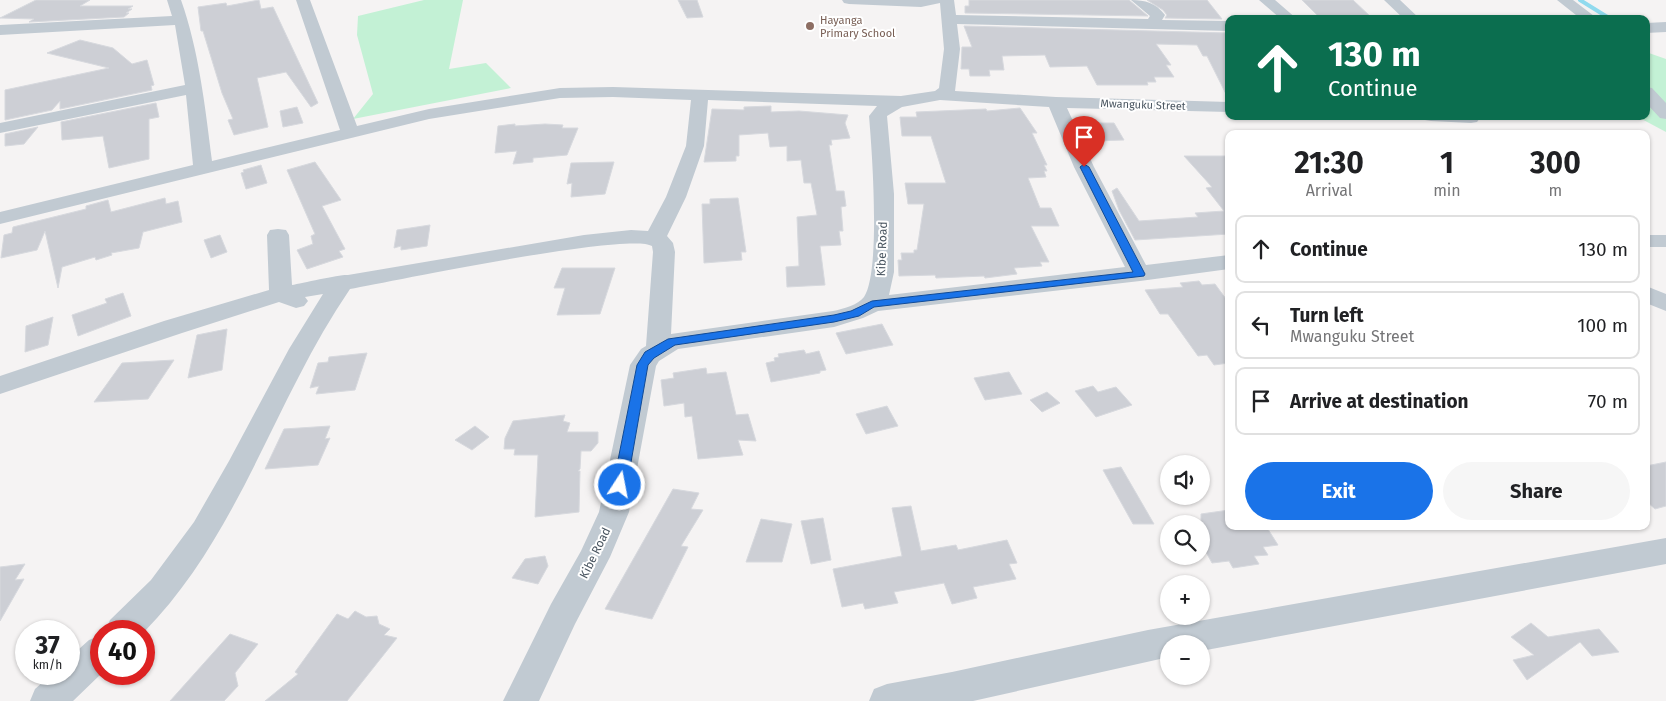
<!DOCTYPE html>
<meta charset="utf-8">
<style>
body{margin:0;font-family:"Fira Sans",sans-serif;background:#f6f6f6;color:#202124;height:100vh;display:flex;flex-direction:column;font-size:19px;white-space:nowrap}
*{box-sizing:border-box;margin:0}
p{font-size:16px;color:#757577}
.icon{flex:none;width:28px;height:28px;fill:none;stroke:currentColor;stroke-width:2;stroke-linecap:round;stroke-linejoin:round}
.map{position:relative;flex:1;overflow:hidden}
.details{position:absolute;left:1225px;top:130px;width:425px;height:400px;display:flex;flex-direction:column;background:#fff;border-radius:10px;box-shadow:0 1px 4px #0004}
.details>*{flex:none}
.hud{position:absolute;left:1225px;top:15px;width:425px;height:105px;border-radius:10px;box-shadow:0 1px 4px #0004;background:#0b6e4f;color:#fff;overflow:hidden}
.controls{position:absolute;left:1160px;top:455px;display:grid;gap:10px}
.controls a{display:grid;place-items:center;width:50px;height:50px;border-radius:50%;background:#fff;box-shadow:0 1px 4px #0004;font-size:25px}
.speed{position:absolute;left:15px;top:620px;display:flex;gap:10px;font-size:25px;font-weight:700;text-align:center}
.speed>*{display:grid;place-content:center;width:65px;height:65px;border-radius:50%;background:#fff;box-shadow:0 1px 4px #0004;line-height:1}
.speed small{font-size:12px;font-weight:400}
.speed .limit{border:8px solid #d22;background:#fff;color:#111}
.pin{position:absolute;display:grid;place-items:center;width:42px;height:42px;color:#fff;margin:-51px -21px;border-radius:50% 50% 50% 0;rotate:-45deg;box-shadow:0 0 5px #0007}
.pin .icon{rotate:45deg}
.me{position:absolute;width:55px;margin:-28px;rotate:11deg;stroke-linejoin:round;filter:drop-shadow(0 0 4px #0008)}
.turn{display:flex;align-items:center;gap:18px;height:105px;padding:0 20px;font-size:22px}
.turn .icon{width:65px;height:65px;stroke-width:2.5}
.turn b{display:block;font-size:35px;line-height:42px}
.eta{display:flex;justify-content:space-evenly;align-items:center;height:85px;text-align:center}
.eta b{font-size:30px;font-weight:700;line-height:35px}
.primary-button{display:flex;gap:10px;margin-top:auto;padding:10px 20px}
.primary-button a{flex:1;height:58px;border-radius:30px;background:#1a73e8;color:#fff;font-size:20px;font-weight:700;line-height:58px;text-align:center}
.primary-button a+a{background:#f6f6f6;color:#202124}
ul{padding:0;list-style:none}
li{display:flex;align-items:center;gap:15px;height:68px;margin:0 10px 8px;padding:0 10px;border:2px solid #e0e0e0;border-radius:10px}
li div{flex:1}
li b{display:block;font-size:19px}
li em{font-style:normal}
.map>svg:first-child{display:block}
.green{fill:#c3f1d5}
.lines{fill:none;stroke-linecap:round;stroke-linejoin:round}
.stream{stroke:#90daee;stroke-width:4}
.building{fill:#cdcfd5;stroke:#d7d9de}
.minor{fill:#c1cad2;fill-rule:evenodd}
.route{fill:#1a73e8;stroke:#114b97}
.education-dot{fill:#8d6e63;stroke:#fff;stroke-width:2}
.labels{text-anchor:middle;dominant-baseline:central;stroke-width:4;stroke-linejoin:round;paint-order:stroke}
.far-education-label{font-size:11px;fill:#785e54;stroke:#fff;text-anchor:start}
.far-street-label{font-size:11px;fill:#4a5661;stroke:#fff}
.street-label{font-size:12px;fill:#4a5661;stroke:#fff}
</style>
<div class="map">
<svg width="1666" height="701" viewBox="0 0 1666 701">
<rect width="100%" height="100%" fill="#f5f3f3"/>
<path class="green" d="M424,0H463L449,69L486,63L511,88L353,119L373,94L357,35L358,16Z
M1646,52L1666,59V132L1636,116H1646Z"/>
<g class="lines">
<path class="stream" d="M1580,0L1609,18"/>
</g>
<path class="building" d="M36,0H90L80,6H133L128,9H132L126,13H129L124,17L29,22L34,19L0,18Z
M259,0L261,9L273,7L318,103L311,107L286,72L257,78L268,127L234,135L228,120L233,119L222,93L203,31H201L198,7L226,3L227,6Z
M678,0H697L703,17L687,18Z
M969,0H1129L1148,16L965,13V6H969Z
M1147,0H1207L1222,19L1165,18L1167,15L1163,10Z
M1302,0H1353L1372,18H1320Z
M964,26L1229,33V100L1207,56H1203L1197,45L1156,44L1171,65H1166L1174,77H1154L1156,82H1147L1148,85H1097L1087,66L1050,67L1045,55L1002,56L1004,70H989L990,76H970L969,69H961L962,47H972Z
M80,40L113,48L132,64L147,60L154,85L151,86L152,90L60,109V101L52,110L5,120V90L109,68L47,53Z
M156,103L159,117L149,119V159L109,168L103,136L62,140L61,122Z
M771,106V112L799,111L848,115L845,123L850,138L831,140L832,145H829L836,191H844L846,206L841,207L843,231H839L841,245L820,246L825,285L787,287L786,267L799,266L797,217L817,215L811,183H804L801,160L787,161V146L770,147L768,133L739,135V156H736V161L704,162L712,109L744,110V107Z
M297,107L303,123L283,127L280,111Z
M1020,108L1037,133H1032L1047,165H1044L1047,171H1044L1046,177L1028,178L1040,208H1051L1059,226H1031L1049,262H1040L1042,266L1014,268L1017,274L985,278L984,276L936,278L935,275L899,276L898,260H902L901,253H914V250H917L924,204H908L905,183H946L931,136H902L900,117H917L916,112L986,109L987,111Z
M1086,123H1114L1124,140L1092,141L1083,124Z
M515,124V126L545,124L563,125L562,128H578L567,155L533,158V162L513,164L517,151L495,153L498,126Z
M38,127L24,144L5,146V134Z
M1184,156H1229V234L1135,240L1119,210L1112,191L1117,188L1139,221L1198,217L1195,213L1224,211L1206,188L1212,187Z
M315,162L341,200L322,206L345,249L339,251L343,257L307,269L297,250L313,244L311,236L315,234L287,170Z
M614,162L605,194L571,197L572,183L567,184L571,163Z
M261,165L267,183L246,189L241,173L244,172L243,170Z
M165,198L166,204L178,201L182,222L143,232L139,248L111,253L112,255L96,260L95,257L62,267L58,288L45,231L37,250L1,258L4,235L12,233L13,227L86,209V206L108,200L111,212Z
M738,198L746,252H741L742,260L704,263L702,204H710V199Z
M430,225L427,246L401,250V246L394,248L397,230Z
M220,235L227,252L211,258L204,240Z
M562,268H615L600,314L557,315L565,288H554Z
M1199,281L1202,285L1215,284L1229,303V363L1214,365L1207,355L1198,356L1168,314H1160L1145,290L1183,287L1180,283Z
M123,293L131,316L78,336L72,315L107,303L105,299Z
M53,317L48,345L25,352L26,326Z
M882,324L893,345L846,354L836,333Z
M227,329L222,370L188,378L197,335Z
M804,350L806,354L819,351L826,370L820,371V373L771,382L766,363L775,361L774,358L779,357L778,354Z
M367,353L355,390L316,394L319,386L310,388L318,363L328,362L329,357Z
M174,360L148,399L94,402L122,363Z
M706,368L707,374L726,372L736,415L748,414L756,441L738,440L743,455L698,459L692,416L685,417L684,403L664,406L661,380L674,378L673,373Z
M1009,372L1022,394L985,400L974,378Z
M1093,386L1098,392L1116,387L1132,405L1096,417L1075,391Z
M1047,392L1060,403L1042,412L1030,400Z
M887,406L898,426L866,434L856,414Z
M565,415L563,421L570,423L567,432H598V443L591,451H581L580,469L578,471H580L579,512L535,517L538,455H514L515,449H504L505,438L513,421Z
M330,426L325,439L330,438L318,465L265,469L284,429Z
M475,426L489,437L472,450L455,440Z
M1666,462V506L1655,509L1646,501V466Z
M1121,467L1154,524H1133L1103,470Z
M673,489L699,493L691,509L703,510L681,546L688,547L652,619L605,609Z
M911,506L921,551L956,545L958,550L1007,540L1017,563L1009,564L1016,579L973,587L977,598L952,604L944,583L894,592L898,603L865,609L863,603L842,607L833,569L902,556L892,508Z
M1229,510V526H1266L1278,545L1263,547L1268,555L1254,556L1259,564L1233,568L1229,561L1212,563L1201,543V514Z
M823,518L831,560L811,564L801,521Z
M761,519L792,524L782,562H746Z
M545,556L548,566L538,584L512,578L525,559Z
M25,564L15,580L24,579L0,621V567Z
M355,611L366,617L377,616L379,624L390,629L384,635L397,638L347,701H265L298,674L295,672L337,614L348,619Z
M1531,623L1548,637L1599,629L1619,652L1592,656L1580,642L1527,680L1513,660L1534,655L1511,637Z
M230,634L258,644L235,673L238,686L224,701H170Z"/>
<g class="lines">
<path class="minor" d="M167,0H181C199,51 205,106 212,161L340,130L296,0H310L357,126L429,109L560,88L613,87L901,96L935,91L939,88L944,49L940,3L921,7L849,4L844,3L842,0H954L956,15L1148,19L1150,16L1131,0C1145,0 1156,3 1165,15L1162,20L1229,21V31L957,24L960,49L955,91L1056,97L1229,102V112L1067,108L1094,167L1146,265L1229,255V269L1140,281L878,311L863,318L834,327L678,349L659,361L656,366L629,512L610,557L575,624L539,701H503L551,604L581,551L599,512L630,365L641,349L646,346L653,252L652,246C628,232 393,281 350,289C274,400 240,534 144,632L105,631L110,620L151,580L194,522L229,461L289,349L323,294L305,297L308,301L304,306L296,308L279,302L182,333L0,394V376L164,321L269,290L267,235L270,230L278,229L286,230L289,235L292,285C302,283 342,274 348,275L584,235L631,230L648,231L666,197L686,146L691,100L613,97L560,98L429,119L0,224V212L193,165L186,95L0,133V123L185,85L175,25L0,35V25L172,16ZM708,100L877,106L869,116C872,150 881,272 864,297C858,305 843,309 833,311L671,334L675,252L673,243L667,236L686,197L704,146ZM940,100L1049,107L1074,167L1125,267L889,295L894,272V194L887,116L902,107Z
M1259,0H1275L1297,19H1281Z
M1384,0H1400L1420,19H1404Z
M1557,0H1573L1598,19H1581Z
M1666,22V32L1646,33V23Z
M1646,87L1652,88L1666,103V119L1660,118L1646,103Z
M1422,116H1479L1480,118L1477,122L1471,123L1431,121L1425,120Z
M1646,235H1666V247H1646Z
M1646,286L1666,294V311L1646,303Z
M1666,538V564L1201,651V644H1169V657L973,701H869L874,689L887,684L952,672L1148,630Z
M101,635V674L73,701H30L35,689L52,674H69V658L89,640Z"/>
</g>
<path class="route" d="M1084,164L1089,167L1145,274L1144,276L874,307L859,316L834,322L675,345L654,358L648,365L627,485L625,489L620,490L615,489L613,485L637,365L645,352L668,339L834,315L851,311L872,301L1133,272L1080,167Z"/>
<circle class="education-dot" cx="810" cy="26" r="5"/>
<g class="labels">
<g class="far-education-label">
<text x="820" y="20">Hayanga<tspan x="820" dy="13">Primary School</tspan></text>
</g>
<g class="far-street-label">
<text transform="translate(1143 105) rotate(2)">Mwanguku Street</text>
</g>
<g class="street-label">
<text transform="translate(882 249) rotate(-88)">Kibe Road</text>
<text transform="translate(595 553) rotate(-64)">Kibe Road</text>
</g>
</g>
</svg>
<div class="controls">
<a><svg class="icon" aria-label="sound" viewBox="0 0 24 24"><path d="M4 9h4l5-4v14l-5-4H4zM17 9q2 3 0 6"/></svg></a>
<a><svg class="icon" aria-label="search" viewBox="0 0 24 24"><circle cx="10" cy="10" r="6"/><path d="M15 15l6 6"/></svg></a>
<a>+</a>
<a>−</a>
</div>
<div class="speed"><div>37<small>km/h</small></div><div class="limit">40</div></div>
<div class="pin" style="left:1084px;top:167px;background:#d93025"><svg class="icon" aria-label="arrive" viewBox="0 0 24 24"><path d="M6 21V4h12l-3 4 3 4H6"/></svg></div>
<svg class="me" style="left:620px;top:485px" viewBox="-20 -20 40 40"><circle r="17" fill="#1a73e8" stroke="#fff" stroke-width="3"/><path d="M0-11L8 9 0 5-8 9z" fill="#fff"/></svg>
<div class="hud">
<div class="turn"><svg class="icon" aria-label="ahead" viewBox="0 0 24 24"><path d="M12 20V5M6 11l6-6 6 6"/></svg><div><b>130 m</b>Continue</div></div>
</div>
<section class="details">
<div class="eta">
<div><b>21:30</b><p>Arrival</p></div>
<div><b>1</b><p>min</p></div>
<div><b>300</b><p>m</p></div>
</div>
<ul>
<li><svg class="icon" aria-label="ahead" viewBox="0 0 24 24"><path d="M12 20V5M6 11l6-6 6 6"/></svg><div><b>Continue</b></div><em>130 m</em></li>
<li><svg class="icon" aria-label="left" viewBox="0 0 24 24"><path d="M17 20v-9H6M10 6l-5 5 5 5"/></svg><div><b>Turn left</b><p>Mwanguku Street</p></div><em>100 m</em></li>
<li><svg class="icon" aria-label="arrive" viewBox="0 0 24 24"><path d="M6 21V4h12l-3 4 3 4H6"/></svg><div><b>Arrive at destination</b></div><em>70 m</em></li>
</ul>
<div class="primary-button"><a>Exit</a><a>Share</a></div>
</section>
</div>
